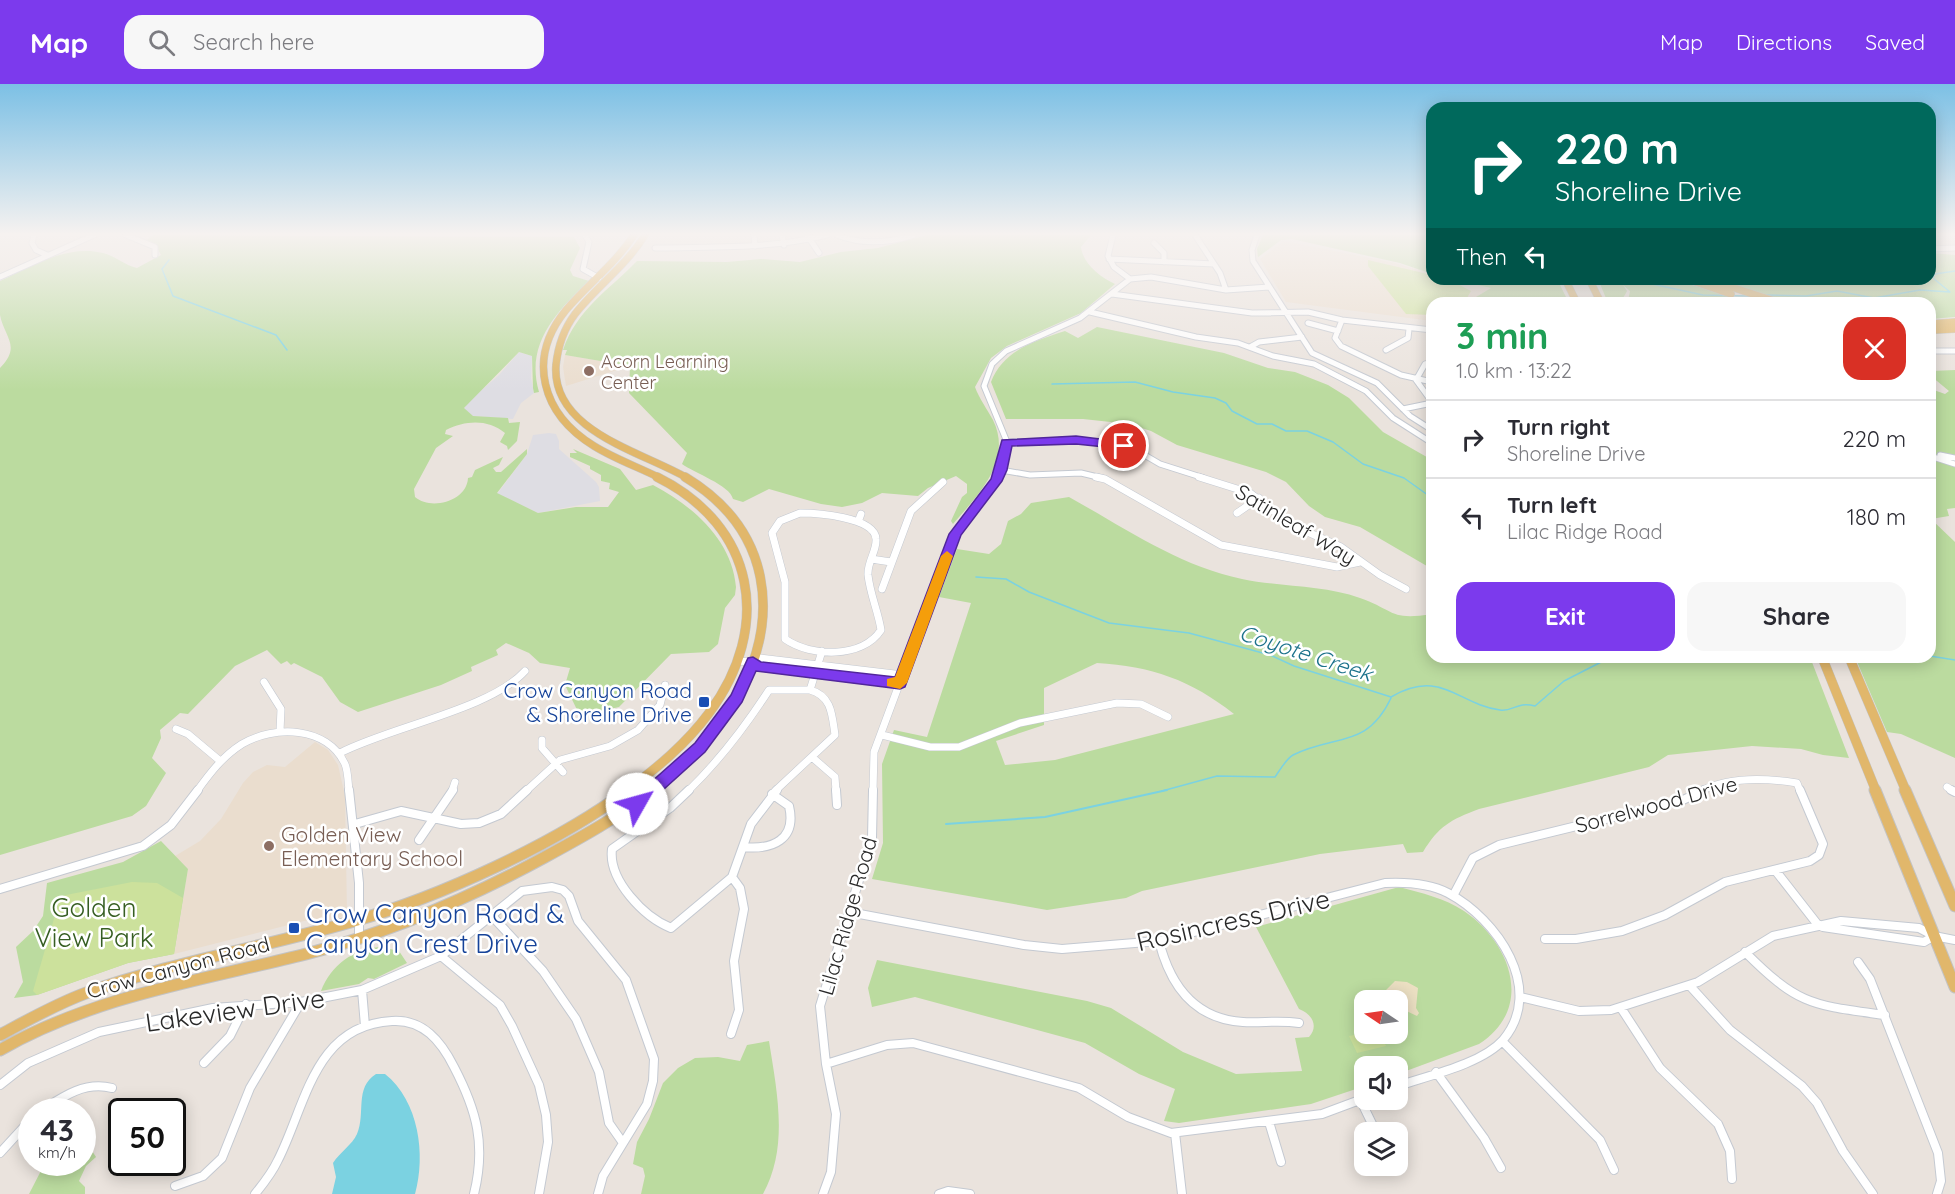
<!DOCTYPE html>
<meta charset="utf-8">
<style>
body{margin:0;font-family:Quicksand,sans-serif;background:#f7f7f7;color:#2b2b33;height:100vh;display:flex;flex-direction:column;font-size:22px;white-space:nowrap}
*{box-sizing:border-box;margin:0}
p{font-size:20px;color:#7c7c81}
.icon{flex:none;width:33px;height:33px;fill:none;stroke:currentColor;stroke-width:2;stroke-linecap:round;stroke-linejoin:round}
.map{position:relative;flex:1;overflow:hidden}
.side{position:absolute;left:1426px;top:213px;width:510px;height:366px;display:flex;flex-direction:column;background:#fff;border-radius:18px;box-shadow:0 3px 15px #0003}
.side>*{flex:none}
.banner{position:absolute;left:1426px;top:18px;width:510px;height:183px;border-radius:18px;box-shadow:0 3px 15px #0003;background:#00695c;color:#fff;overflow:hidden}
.needle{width:39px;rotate:283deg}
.buttons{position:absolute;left:1354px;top:906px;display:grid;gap:12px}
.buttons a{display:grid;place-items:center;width:54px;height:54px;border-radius:12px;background:#fff;box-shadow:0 3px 15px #0003;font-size:30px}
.speed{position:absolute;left:18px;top:1014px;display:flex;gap:12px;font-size:30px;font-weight:700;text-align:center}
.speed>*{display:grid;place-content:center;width:78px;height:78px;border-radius:50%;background:#fff;box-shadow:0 3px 15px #0003;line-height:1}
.speed small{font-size:15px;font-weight:400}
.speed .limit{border:3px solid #111;border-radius:9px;background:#fff;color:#111}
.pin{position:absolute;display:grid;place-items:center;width:51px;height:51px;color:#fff;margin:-26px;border:3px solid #fff;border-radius:50%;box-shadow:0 2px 6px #0007}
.me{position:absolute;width:66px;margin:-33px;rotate:52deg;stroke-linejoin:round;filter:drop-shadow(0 0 4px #0008)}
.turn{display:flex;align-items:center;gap:21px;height:126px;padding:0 30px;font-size:27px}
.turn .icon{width:78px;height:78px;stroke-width:2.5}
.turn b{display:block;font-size:42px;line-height:51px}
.then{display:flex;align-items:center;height:57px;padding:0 30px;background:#0003;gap:12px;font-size:22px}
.round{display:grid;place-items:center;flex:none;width:63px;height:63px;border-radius:18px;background:#f7f7f7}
.head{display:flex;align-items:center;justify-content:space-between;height:102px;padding:0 30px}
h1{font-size:36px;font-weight:800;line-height:45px;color:#1e9e55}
.primary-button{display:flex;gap:12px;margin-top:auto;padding:12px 30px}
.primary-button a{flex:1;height:69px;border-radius:18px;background:#7c3aed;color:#fff;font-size:24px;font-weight:800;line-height:69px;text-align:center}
.primary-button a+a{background:#f7f7f7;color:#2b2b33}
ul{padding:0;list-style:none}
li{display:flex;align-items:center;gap:18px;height:78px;padding:0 30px;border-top:2px solid #e1e1e2}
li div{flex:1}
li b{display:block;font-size:22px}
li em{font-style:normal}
header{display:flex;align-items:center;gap:36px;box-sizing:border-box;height:84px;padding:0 30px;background:#7c3aed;color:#fff}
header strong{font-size:28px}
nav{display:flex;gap:33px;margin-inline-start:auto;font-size:21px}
.search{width:420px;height:54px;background:#f7f7f7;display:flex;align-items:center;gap:15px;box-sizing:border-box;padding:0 21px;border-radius:18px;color:#7c7c81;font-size:22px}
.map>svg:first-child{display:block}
.industrial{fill:#dedde3}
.education{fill:#eaddce}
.green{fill:#bbdb9f;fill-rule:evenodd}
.sand{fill:#ece0c3}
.pitch{fill:#cce19c}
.water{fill:#7bd2e1}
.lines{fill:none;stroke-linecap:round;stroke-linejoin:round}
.stream-far1{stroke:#7bd2e1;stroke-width:1.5}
.stream{stroke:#7bd2e1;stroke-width:2}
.minor-far2-casing{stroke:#c4c9d1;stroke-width:7}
.minor-far1-casing{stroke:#c4c9d1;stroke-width:8}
.minor-casing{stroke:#c4c9d1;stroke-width:10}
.major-far2-casing{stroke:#c3c3c3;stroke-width:8}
.major-far1-casing{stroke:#c3c3c3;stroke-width:10}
.major-casing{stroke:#c3c3c3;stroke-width:13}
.minor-far2{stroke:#fff;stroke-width:5}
.minor-far1{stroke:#fff;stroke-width:7}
.minor{stroke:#fff;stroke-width:8}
.major-far2{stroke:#e1b76b;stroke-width:7}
.major-far1{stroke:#e1b76b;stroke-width:9}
.major{stroke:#e1b76b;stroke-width:11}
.route{fill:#7c3aed;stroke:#51269a;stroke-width:1.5}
.slow{fill:#f59e0b}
.education-dot{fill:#8d6e63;stroke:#fff;stroke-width:2}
.transit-dot{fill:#1a4fb4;stroke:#fff;stroke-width:2}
.labels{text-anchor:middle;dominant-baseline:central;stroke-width:5;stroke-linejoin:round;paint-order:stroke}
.far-education-label{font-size:18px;fill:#785e54;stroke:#fff;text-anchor:start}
.street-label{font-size:21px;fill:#292929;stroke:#fff}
.transit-label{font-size:21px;fill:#164399;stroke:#fff;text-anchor:end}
.education-label{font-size:21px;fill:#785e54;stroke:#fff;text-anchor:start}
.water-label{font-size:22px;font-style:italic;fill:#1c728b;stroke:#fff}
.near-park-label{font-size:26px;fill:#365e22;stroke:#fff}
.near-transit-label{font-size:26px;fill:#164399;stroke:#fff;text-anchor:start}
.near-street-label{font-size:26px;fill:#292929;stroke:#fff}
</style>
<header>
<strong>Map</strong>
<div class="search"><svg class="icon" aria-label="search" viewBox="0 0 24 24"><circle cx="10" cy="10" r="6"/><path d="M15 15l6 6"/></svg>Search here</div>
<nav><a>Map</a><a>Directions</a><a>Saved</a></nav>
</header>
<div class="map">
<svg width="1955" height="1110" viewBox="0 0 1955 1110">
<rect width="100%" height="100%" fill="#eae3dd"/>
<path class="industrial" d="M519,268L532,272L531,294L534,309L521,319L513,335L473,332L466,329L464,325L468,318L499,291Z
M549,349L556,350L559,357V365L596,398L599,403L600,417L538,429L497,410L527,370L533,351Z"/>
<path class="education" d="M1284,157L1395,179L1432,190V195H1452L1491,204L1466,219H1432V237L1286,218L1260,175Z
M565,271L630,282L566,302L563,283Z
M315,658L328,666L338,681L345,712L347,829L336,836L304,837L174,870L188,785L175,772L200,757L221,735L243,699L253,688L267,681L285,683Z"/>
<path class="green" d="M153,151L574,153L580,164L570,186L573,192L589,197C556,228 525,260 539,308L534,309L533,304L532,272L519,268L464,324L473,332L508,334L509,339L520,338L517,357L508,366L507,362L500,358L505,349C488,335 466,336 446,346L445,350L453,352L436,364L414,405L415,413C431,427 467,417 468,394L472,393L475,386L503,373L499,381L493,384L496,388H501L527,365V370L497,409L538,429L576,423H608L619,408L609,405L610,399L601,397V391L590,385V382L570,373V369H577L573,365L620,385L636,406L653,401C693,422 732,456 736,503L735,511L725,524L718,560L709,568L671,570L619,623L580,632L565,601L570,584L540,579L529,569L506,559L496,566L498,571L471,583L472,587L441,601L358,628L340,618L322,593L294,579L291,581L287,577L281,580L267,566L235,582L188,630L180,629L160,646L161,654L152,674L166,689L146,722L132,732L0,771V284C22,262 4,253 0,231C0,221 0,208 0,197C32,182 67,160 103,169C115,172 124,181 137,184L161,171L156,161L147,156Z
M927,151H1091L1081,163C1083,180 1100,193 1115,200L1081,229L1007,262L991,274L975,303C979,314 987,325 993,336C1013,377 978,411 953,440L951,437L962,413L967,409V400L956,392L928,404L918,412L882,409L862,419L842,423L821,420L769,405L743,418L733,415C730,401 694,389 682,380L687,369L629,309L630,282L565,271L567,266H563C577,225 609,206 637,177L727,178L761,175L800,178L841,168L878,164Z
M1263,151H1432V190L1400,179L1292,155L1281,156L1258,173L1257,165Z
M1931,169L1955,171V233L1931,235L1930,219H1791L1718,195H1930Z
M1452,195H1557L1569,219H1466L1491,204Z
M1598,195H1654L1662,198L1665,197L1660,195H1673L1740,216L1737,219H1639L1628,217L1630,207L1623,201L1627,207C1623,216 1618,219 1608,219Z
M1097,243L1224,269L1268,284L1295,288L1328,301L1349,314L1383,348L1432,376V485L1360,443L1325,433L1309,422L1286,398L1266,388L1177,361L1151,347L1129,340L1083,335H1006L991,298C1003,266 1035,257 1065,247L1078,254Z
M1955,286V424L1947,425L1949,432L1931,435V305L1945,310L1949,307L1931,292V287Z
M1069,413C1125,444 1179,482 1242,495C1280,503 1323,501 1360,514C1395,526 1389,537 1432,530V573H1810L1849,674L1823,671L1801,665L1752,662L1668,671L1649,683L1479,725C1450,736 1439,742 1423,768L1407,769L1403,760L1320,770L1142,807L1126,814L1047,826L872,795L883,759L882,680L894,646L927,653L971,519L939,513L957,465L989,470L1001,460L1008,437L1021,430L1031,419ZM1097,579C1151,582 1191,596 1234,630L1055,676L1005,681L996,657L1044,641V604Z
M1931,435L1955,458V674L1901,650L1887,648L1855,573H1930Z
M161,757L188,785L174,870L128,879L37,911L14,914L23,898L16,863L33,847L43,832L47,799L123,778Z
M1399,803C1422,809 1444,814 1464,827C1511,859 1535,924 1479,960L1398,990V982H1365V1002L1311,1020L1179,1039L1164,1037L1175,1005L1139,990L1085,959L915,913L872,923L868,904L877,876L1087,917L1111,924L1183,968L1236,990L1302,987L1295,954L1309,953C1319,942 1312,930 1299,925L1256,843ZM1365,916H1398V950H1365Z
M381,863L399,867L407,879L374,895L368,894L359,900L321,907C331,881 353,865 381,863Z
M769,957C777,1008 789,1063 763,1110H641L645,1092L643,1084L633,1080L637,1058L649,1035L663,999L678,984L695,974L718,973L740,977L747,961Z
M83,1053L96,1073L86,1082L79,1097L85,1103V1110H29L45,1079L82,1078Z"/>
<path class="sand" d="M1395,897L1407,898L1418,904L1416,924L1419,929L1417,932L1398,923V916H1387L1386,906Z"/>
<path class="pitch" d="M1368,176L1432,191V195H1448L1471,207L1464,219H1432V231L1406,230L1368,182Z
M132,798L157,799L183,814L174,870L128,879L37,911L33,907L60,814L66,811Z
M1365,949L1380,950L1386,962L1357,969L1349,952Z"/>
<path class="water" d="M376,990H385C419,1017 426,1071 415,1110H332L336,1093L333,1079C340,1068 352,1061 357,1050C366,1029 354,1004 376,990Z"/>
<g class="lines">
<path class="stream-far1" d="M169,176L162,185L173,212L276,251L287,266
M1629,195L1703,211L1749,212
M1766,211L1806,212L1837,207L1874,214L1920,206L1950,208L1933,194L1935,190L1955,187
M1052,300L1135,298L1173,308L1215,314L1226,319L1232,327L1257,340H1272L1286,347H1307L1333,358L1363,380L1404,394L1432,414
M976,493L1006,495L1029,508L1109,539L1189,549L1270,571L1294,582L1391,613C1441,584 1457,620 1500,626C1513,628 1517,617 1535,622L1564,597L1611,573
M1930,572L1955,576
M1162,707L1217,692L1275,693C1280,686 1286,675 1293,671C1335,650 1367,665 1391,614"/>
<path class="stream" d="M946,740L1045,733L1167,706"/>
<g class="minor-far2-casing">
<path id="minor-far2" d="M34,151L32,159L36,166L47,171
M126,151L155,163V171
M585,151L589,158L583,185L599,194
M754,151L755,162
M782,151L784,161
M807,151L819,169
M837,151C862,161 889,159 914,151
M1113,151L1108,172L1114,183L1130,195
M1195,151L1220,189L1226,206
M1257,151L1252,166L1253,177L1312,269L1377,299L1410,332L1432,346
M1154,159L1164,169V178
M655,164C714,163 770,165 827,151
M1930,165L1955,164
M1109,175L1214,180
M0,193L94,151
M1112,210L1252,229L1308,228L1342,236L1432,246
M1090,228L1196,253L1238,259L1273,272L1314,280L1366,307L1393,334L1432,359
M1342,236L1335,254L1341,262L1401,291L1432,298
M1308,239L1338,247
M1250,263L1259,258L1302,253
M1386,266L1408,254L1409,245
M1930,267H1955
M1416,296L1432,318
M1416,296L1425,280L1432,278
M1403,325L1432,319
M1007,358L1076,356L1109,359L1136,366L1160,380L1204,394
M1940,371L1955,374
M1930,372L1955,380
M1001,386L1030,391L1081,389L1102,394
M997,394L1007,358L984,302L992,280L1006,267L1080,234L1130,195L1151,193L1226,206L1269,203"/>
</g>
<g class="minor-far1-casing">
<path id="minor-far1" d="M1096,393L1105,395L1221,461L1337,483L1360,478
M1199,393L1250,409L1292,441L1341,463L1380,491L1406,505
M800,429C816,429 875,433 876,455C877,467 867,478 868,491C870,510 878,527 881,546C862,575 811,573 785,555V498L772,449L780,437Z
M1237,429L1259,414
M858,438L861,430
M871,475L891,478
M882,505L911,427L943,398
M737,577L753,578L760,574L903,591
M753,578L757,583L900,599
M264,598L281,625L280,647
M810,606L822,567
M176,645L188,650L219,676
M882,651L930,663H959L1020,639L1117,619L1141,620L1168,633
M542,656V664L563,688
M340,669C390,643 491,625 525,587
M813,674L835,693L836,707
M1947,703L1953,707
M197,707C210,689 223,672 242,660C274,641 327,642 345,680C348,687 348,698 349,707
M452,707L455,698
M526,707L560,676L610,662L638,646L660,621L665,601
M688,707C720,676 745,643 769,606H810
M775,707L835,651C832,631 832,612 810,606
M873,707L874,668L955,450L997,393
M1701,707C1730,692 1766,694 1797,699L1800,707"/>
</g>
<g class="minor-casing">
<path id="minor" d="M349,706L359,799V855
M689,706L670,724L612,765C608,796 644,833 671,844L732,793L751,740L777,706
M836,706L837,721
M1951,706L1955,708
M355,740L401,727L461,740L479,739L501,730L527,706
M419,756L453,706
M743,763C772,766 797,756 789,722L772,710
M1775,786L1818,841
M0,805L143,762L171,741L198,706
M1453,812L1473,774L1499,761L1683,716L1704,706
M849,828L1024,861L1062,865L1159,857L1385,799C1406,798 1429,799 1448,809C1497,835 1546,905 1503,956C1482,980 1427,992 1398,1002
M491,831L543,887L576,935L599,988L609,1039L623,1059
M1823,843L1924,858L1934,852
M1545,855H1576L1622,847L1665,831L1725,798L1810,777L1819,771L1823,760L1800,706
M1159,857C1170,901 1194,935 1243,938C1262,939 1280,936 1299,939
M1745,868C1799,922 1812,921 1885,931
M441,872L500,921L512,942L539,1001L546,1031L548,1058L539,1110
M1858,878L1870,895L1938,1069L1941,1097L1937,1110
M1690,902L1730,946L1802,1002L1817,1019L1843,1067L1873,1110
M362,906L365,942
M1520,913L1579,927L1611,926L1698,898L1773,852L1841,837L1919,844L1934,852L1955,856
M1621,924L1660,984L1718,1040L1730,1067L1732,1095
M731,950L739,926L734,877L744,825L740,804L732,793
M1502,957L1600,1056L1614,1086
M204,979L230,952L246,920
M826,980L887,961L913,959L1079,1004L1128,1033L1171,1049L1322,1030L1365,1014
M1436,988L1484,1054L1501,1084
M0,1001L28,979L99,948L213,924L301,918L362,906L441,872L522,807L552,803L563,806L569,812L578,837L626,896L654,975L653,997L647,1020L603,1092L598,1110
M1360,1015L1376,1048
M39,1028C62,1013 84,997 112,1004
M1269,1038L1281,1078
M1175,1049L1182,1110
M0,1069L32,1034
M175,1102L203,1092L222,1074L250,1004L301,918
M255,1110C264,1099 272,1089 278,1076C306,1021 314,941 392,937C423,935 441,957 454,983C477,1027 486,1061 474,1110
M823,1110L831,1088L836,1030L826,980L820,922L872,754L873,706
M939,1110L948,1107L970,1110"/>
</g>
<g class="major-far2-casing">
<path id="major-far2" d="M634,151C615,180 588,200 566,226C526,275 542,330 594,362C615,375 638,383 660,394
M645,151C626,182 597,202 575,230C563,246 558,262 556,281C551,347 643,368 687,394
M1565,195L1577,219
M1589,195L1601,219
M1687,195L1731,210
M1707,195L1780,219
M1930,240L1955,238
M1936,246L1955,245"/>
</g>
<g class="major-far1-casing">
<path id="major-far1" d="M1822,573L1876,707
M1849,573L1906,707
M626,707C657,684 686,660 709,629C773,543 756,442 657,393
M651,707C682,682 715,654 735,618C783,533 771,445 685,393"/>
</g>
<g class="major-casing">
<path id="major" d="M1875,706L1955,903
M1905,706L1955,822
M0,951C28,936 56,920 86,909C173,878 265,863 354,837C440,813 557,759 628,706
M0,966C94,912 203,896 306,870C391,848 468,815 545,773C582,753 620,732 653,706"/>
</g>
<use href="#minor-far2" class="minor-far2"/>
<use href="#minor-far1" class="minor-far1"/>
<use href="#minor" class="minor"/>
<use href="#major-far2" class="major-far2"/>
<use href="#major-far1" class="major-far1"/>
<use href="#major" class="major"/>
</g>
<linearGradient id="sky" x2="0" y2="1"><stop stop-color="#7cc0e5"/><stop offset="0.49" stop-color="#f6f2f0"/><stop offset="1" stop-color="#f6f2f0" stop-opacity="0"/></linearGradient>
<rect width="1955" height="306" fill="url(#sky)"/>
<path class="route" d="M1076,352L1124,358L1129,362L1124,365L1076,360L1012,362L1007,386L1002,397L961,451L905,603L900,605L756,587L742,618L705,668L643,724H632L629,720L632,715L695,659L731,611L748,574L753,573L761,578L895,593L949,450L991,395L1002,356Z"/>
<path class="slow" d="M947,467L953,472L907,599L900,605L887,602V595L895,593L941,472Z"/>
<g class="education-dot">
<circle cx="589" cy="287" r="6"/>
<circle cx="269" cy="762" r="6"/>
</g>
<g class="transit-dot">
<rect x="698" y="612" width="12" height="12" rx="3"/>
<rect x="288" y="838" width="12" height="12" rx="3"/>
</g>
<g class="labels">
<g class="far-education-label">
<text x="601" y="277">Acorn Learning<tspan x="601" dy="21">Center</tspan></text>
</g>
<g class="street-label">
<text transform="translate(1296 440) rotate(31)">Satinleaf Way</text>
<text transform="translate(1656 720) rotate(-15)">Sorrelwood Drive</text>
<text transform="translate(847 832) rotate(-74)">Lilac Ridge Road</text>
<text transform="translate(178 883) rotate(-15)">Crow Canyon Road</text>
</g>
<g class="transit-label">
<text x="692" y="606">Crow Canyon Road<tspan x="692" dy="24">&amp; Shoreline Drive</tspan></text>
</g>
<g class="education-label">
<text x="281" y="750">Golden View<tspan x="281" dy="24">Elementary School</tspan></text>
</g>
<g class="water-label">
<text transform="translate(1306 569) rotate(18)">Coyote Creek</text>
</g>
<g class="near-park-label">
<text x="94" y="823">Golden<tspan x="94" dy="30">View Park</tspan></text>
</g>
<g class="near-transit-label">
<text x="306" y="829">Crow Canyon Road &amp;<tspan x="306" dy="30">Canyon Crest Drive</tspan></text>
</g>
<g class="near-street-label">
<text transform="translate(1233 836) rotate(-13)">Rosincress Drive</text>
<text transform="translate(235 926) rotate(-8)">Lakeview Drive</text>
</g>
</g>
</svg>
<div class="buttons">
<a><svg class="needle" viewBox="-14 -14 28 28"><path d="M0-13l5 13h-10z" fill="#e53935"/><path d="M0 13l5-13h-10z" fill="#7c7c81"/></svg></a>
<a><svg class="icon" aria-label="sound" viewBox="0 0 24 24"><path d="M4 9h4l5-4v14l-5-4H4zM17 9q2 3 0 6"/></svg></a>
<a><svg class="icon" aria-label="layers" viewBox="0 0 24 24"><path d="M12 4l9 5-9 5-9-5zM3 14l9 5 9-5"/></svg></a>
</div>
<div class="speed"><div>43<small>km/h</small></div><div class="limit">50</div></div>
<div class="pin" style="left:1124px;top:362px;background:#d93025"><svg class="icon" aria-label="arrive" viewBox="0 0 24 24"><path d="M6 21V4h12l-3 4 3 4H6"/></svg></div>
<svg class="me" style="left:637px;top:720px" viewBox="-20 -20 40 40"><circle r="19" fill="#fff"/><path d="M0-13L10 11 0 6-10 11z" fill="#7c3aed"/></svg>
<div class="banner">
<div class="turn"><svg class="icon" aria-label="right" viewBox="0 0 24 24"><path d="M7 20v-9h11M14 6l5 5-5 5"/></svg><div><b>220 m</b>Shoreline Drive</div></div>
<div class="then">Then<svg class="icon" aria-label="left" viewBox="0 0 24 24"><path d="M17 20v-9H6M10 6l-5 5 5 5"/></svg></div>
</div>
<section class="side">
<div class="head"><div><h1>3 min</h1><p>1.0 km · 13:22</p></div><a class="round" style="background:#d93025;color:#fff"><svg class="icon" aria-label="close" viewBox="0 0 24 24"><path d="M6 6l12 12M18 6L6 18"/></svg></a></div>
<ul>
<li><svg class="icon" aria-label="right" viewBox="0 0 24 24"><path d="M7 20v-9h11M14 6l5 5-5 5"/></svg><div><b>Turn right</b><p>Shoreline Drive</p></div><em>220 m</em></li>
<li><svg class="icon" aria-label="left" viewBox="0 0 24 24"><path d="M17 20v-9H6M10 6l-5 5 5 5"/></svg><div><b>Turn left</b><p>Lilac Ridge Road</p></div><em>180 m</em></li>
</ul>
<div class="primary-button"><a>Exit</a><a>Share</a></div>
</section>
</div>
